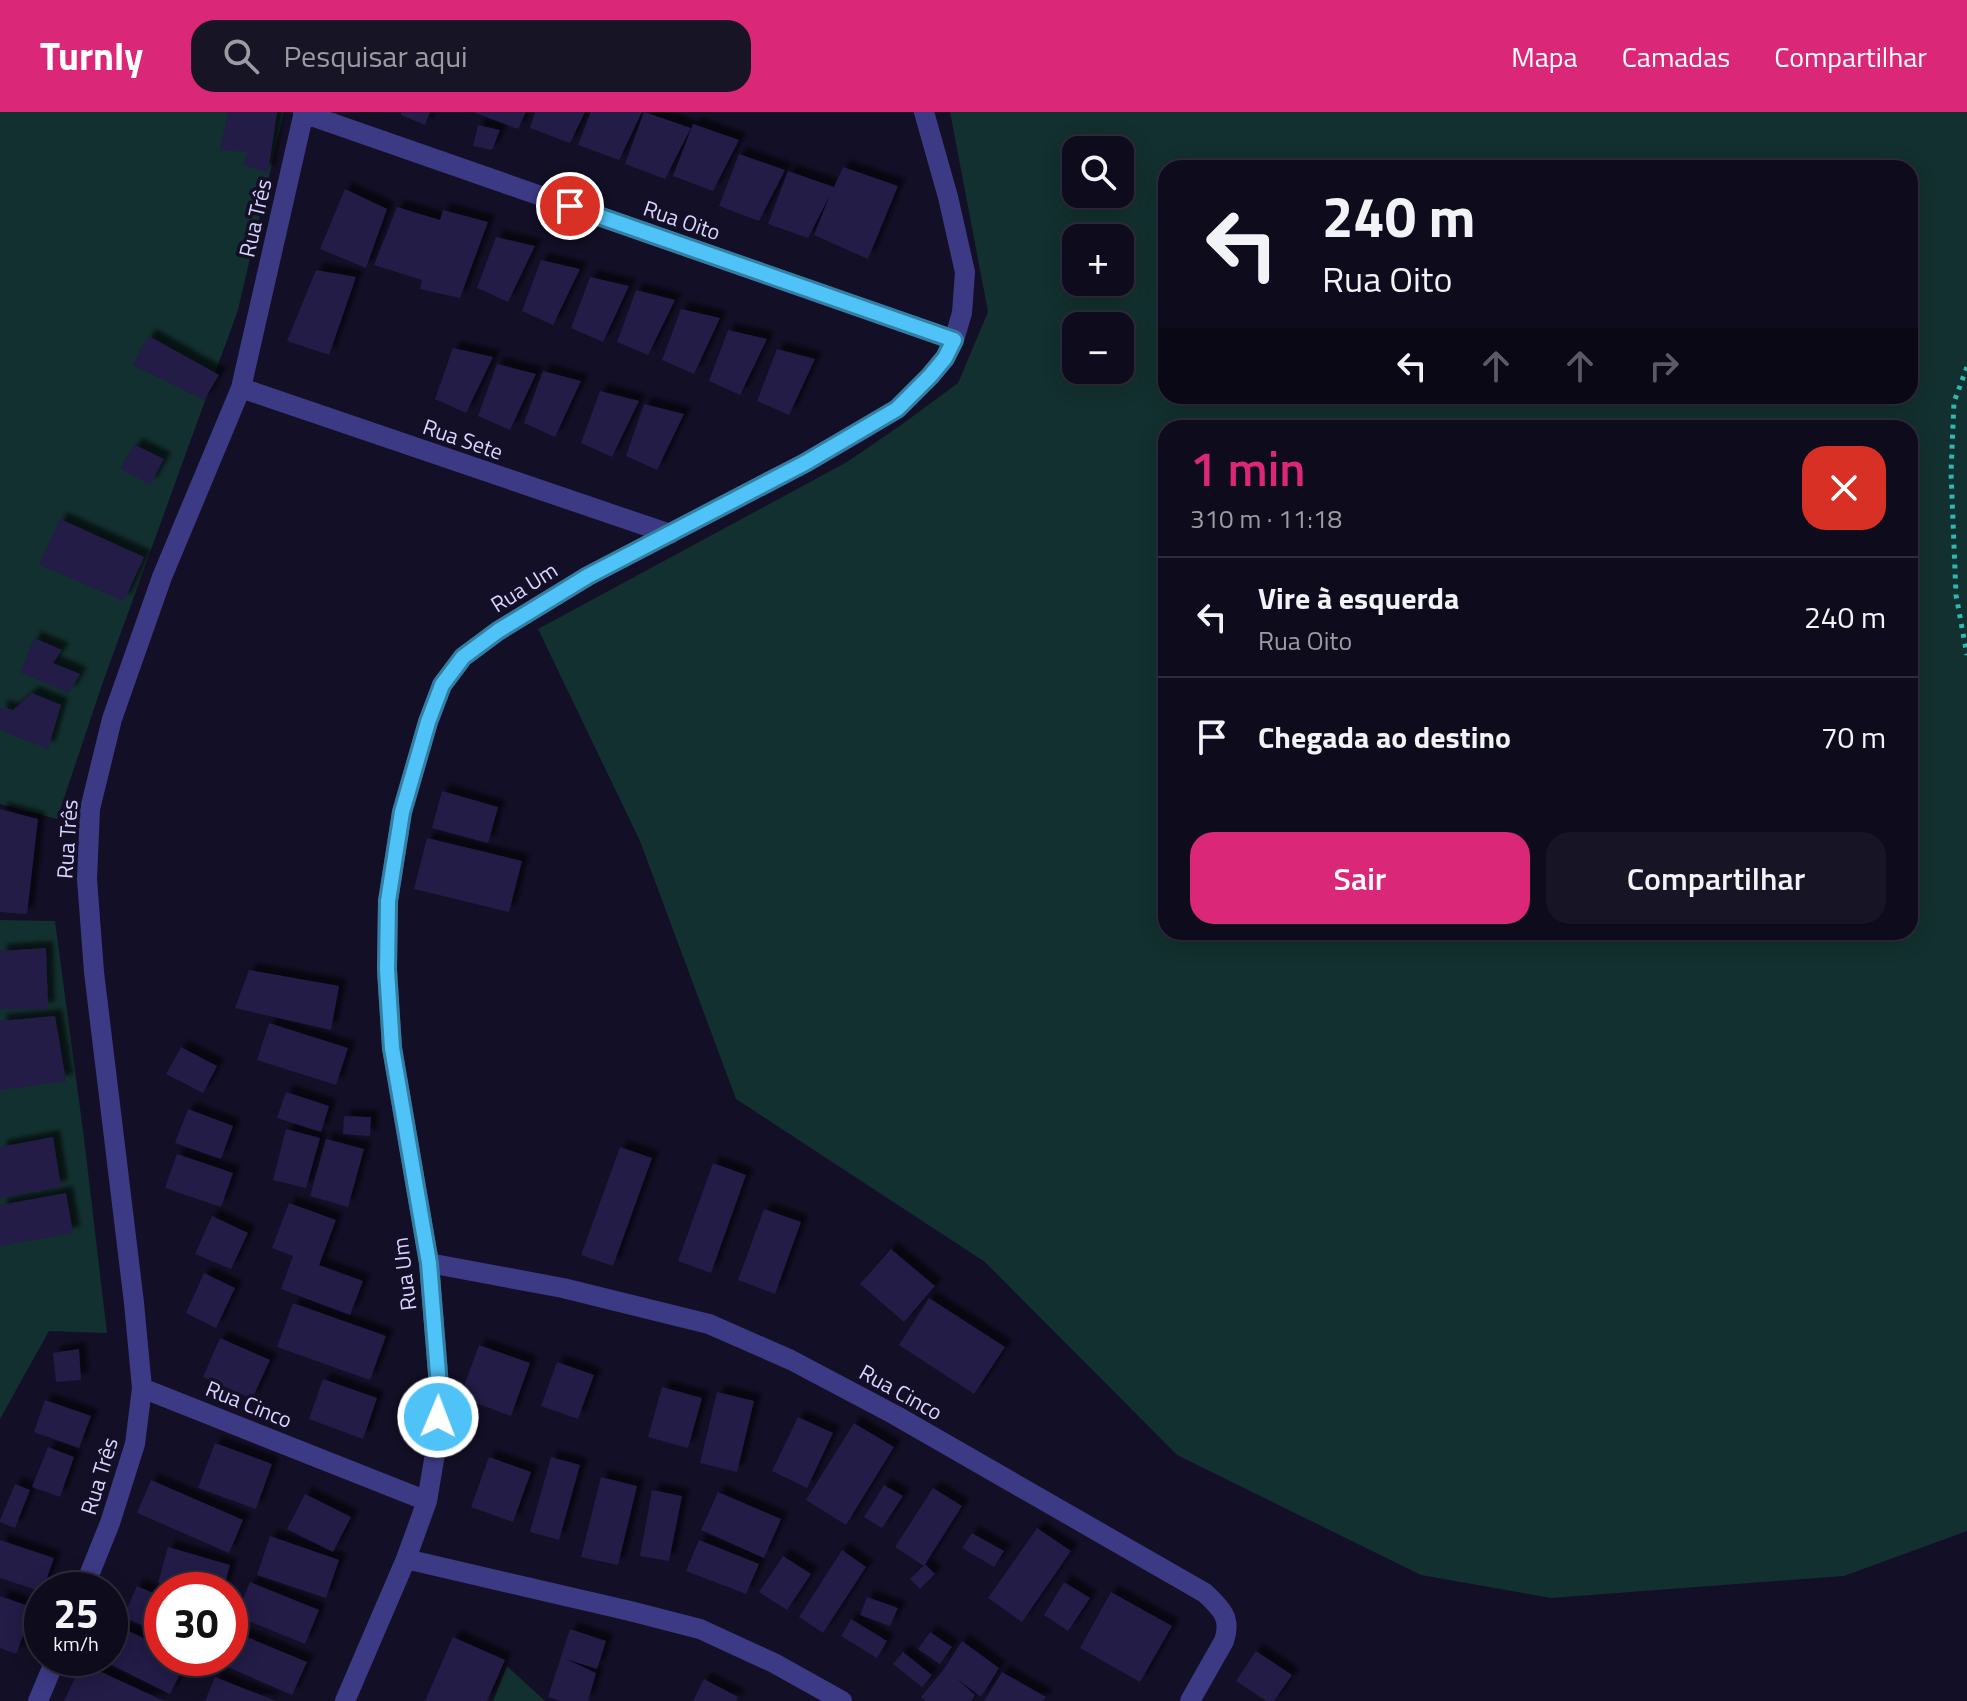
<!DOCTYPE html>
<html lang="pt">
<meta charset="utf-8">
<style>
body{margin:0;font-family:"Titillium Web",sans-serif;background:#171425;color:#f1f3f6;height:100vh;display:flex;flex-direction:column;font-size:30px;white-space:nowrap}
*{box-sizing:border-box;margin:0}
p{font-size:26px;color:#9b9ba3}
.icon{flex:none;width:44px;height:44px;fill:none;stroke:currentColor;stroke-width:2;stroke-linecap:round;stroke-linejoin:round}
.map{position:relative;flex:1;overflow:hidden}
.drawer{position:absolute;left:1158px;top:308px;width:760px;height:520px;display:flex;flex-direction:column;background:#0e0b1c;border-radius:24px;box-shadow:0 4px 20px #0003,0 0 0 2px #2e2b3b}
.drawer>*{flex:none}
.banner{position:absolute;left:1158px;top:48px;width:760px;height:244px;border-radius:24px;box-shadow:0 4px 20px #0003,0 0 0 2px #2e2b3b;background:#0e0b1c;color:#f1f3f6;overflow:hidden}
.tools{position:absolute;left:1062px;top:24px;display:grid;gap:16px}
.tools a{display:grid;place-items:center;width:72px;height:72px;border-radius:16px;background:#0e0b1c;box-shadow:0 4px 20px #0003,0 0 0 2px #2e2b3b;font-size:40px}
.speed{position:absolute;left:24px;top:1460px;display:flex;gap:16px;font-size:40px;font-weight:700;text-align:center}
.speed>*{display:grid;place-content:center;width:104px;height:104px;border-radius:50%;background:#0e0b1c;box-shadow:0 4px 20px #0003,0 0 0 2px #2e2b3b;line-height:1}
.speed small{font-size:20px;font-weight:400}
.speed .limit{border:12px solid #d22;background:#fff;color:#111}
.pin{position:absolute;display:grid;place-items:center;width:68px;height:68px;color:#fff;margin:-34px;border:4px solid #fff;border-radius:50%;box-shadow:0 2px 8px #0007}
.me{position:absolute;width:88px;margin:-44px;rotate:1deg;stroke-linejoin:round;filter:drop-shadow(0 0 6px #0008)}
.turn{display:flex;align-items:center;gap:28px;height:168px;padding:0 32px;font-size:36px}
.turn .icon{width:104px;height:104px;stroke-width:2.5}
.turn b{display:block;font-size:56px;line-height:68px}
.lanes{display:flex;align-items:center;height:76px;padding:0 32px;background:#0003;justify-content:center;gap:40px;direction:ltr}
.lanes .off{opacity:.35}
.round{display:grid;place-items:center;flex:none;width:84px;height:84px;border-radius:24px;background:#171425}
.head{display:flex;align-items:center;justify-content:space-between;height:136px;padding:0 32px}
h1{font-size:48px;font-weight:600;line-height:60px;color:#db2777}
.primary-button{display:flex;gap:16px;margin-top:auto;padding:16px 32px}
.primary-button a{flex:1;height:92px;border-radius:24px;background:#db2777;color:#fff;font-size:32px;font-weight:600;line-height:92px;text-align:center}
.primary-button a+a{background:#171425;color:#f1f3f6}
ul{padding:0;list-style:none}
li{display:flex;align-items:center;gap:24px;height:120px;padding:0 32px;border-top:2px solid #2e2b3b}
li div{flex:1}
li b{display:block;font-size:30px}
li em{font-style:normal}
header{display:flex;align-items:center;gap:48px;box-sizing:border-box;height:112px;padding:0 40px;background:#db2777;color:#fff}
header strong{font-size:38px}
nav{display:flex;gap:44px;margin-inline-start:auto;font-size:28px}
.search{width:560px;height:72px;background:#171425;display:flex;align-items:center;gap:20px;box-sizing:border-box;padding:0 28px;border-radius:24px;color:#9b9ba3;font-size:30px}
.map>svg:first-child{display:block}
.green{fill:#12302f;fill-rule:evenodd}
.building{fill:#241b47;filter:url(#shadow)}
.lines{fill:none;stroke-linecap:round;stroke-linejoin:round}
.path{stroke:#2fb8b0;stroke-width:5;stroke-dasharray:4 6;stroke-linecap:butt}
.minor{stroke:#3d3a85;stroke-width:20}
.route-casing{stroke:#337fa1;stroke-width:20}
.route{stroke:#4fc3f7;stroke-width:14}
.labels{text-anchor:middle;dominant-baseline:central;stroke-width:7;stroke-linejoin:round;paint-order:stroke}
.street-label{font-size:22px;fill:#d9d4ff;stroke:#130f26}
</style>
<header>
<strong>Turnly</strong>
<div class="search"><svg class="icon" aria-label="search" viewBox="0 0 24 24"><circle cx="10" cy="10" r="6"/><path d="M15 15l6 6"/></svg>Pesquisar aqui</div>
<nav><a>Mapa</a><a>Camadas</a><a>Compartilhar</a></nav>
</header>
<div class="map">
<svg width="1967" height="1589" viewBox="0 0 1967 1589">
<defs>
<filter id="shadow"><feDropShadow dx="7" dy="-7" stdDeviation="2" flood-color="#0009"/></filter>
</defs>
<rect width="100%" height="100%" fill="#130f26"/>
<path class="green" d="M0,0H284L238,198L103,570L57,707L0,692Z
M950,0H1967V1419L1844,1464L1551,1486L1421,1463L1177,1343L985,1150L736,987L640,729L538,517L847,350L901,313L958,271L988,200ZM1076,38H1120V82H1076ZM1166,56H1910V284H1166ZM1076,126H1120V170H1076ZM1076,214H1120V258H1076ZM1166,316H1910V820H1166Z
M0,808L55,809L84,1026L107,1221L49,1219L0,1307Z
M507,1554L545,1589H493Z"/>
<path class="building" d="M228,0H277L268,61L243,53L248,40L220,38Z
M401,0H430L425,13L401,3Z
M473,0H526L518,17Z
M535,0H585L570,31L530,16Z
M591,0H642L619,48L578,33Z
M644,0L691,16L665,67L625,52Z
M693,12L739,28L713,79L673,64Z
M478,13L500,18L492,38L473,34Z
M739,42L785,58L759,109L719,94Z
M843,55L898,74L868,147L814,123L830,83L808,126L768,112L788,59L834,75Z
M345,77L387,97L366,156L320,137Z
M397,95L440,108L443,98L488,110L460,186L420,177L422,168L374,153Z
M496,125L535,134L508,190L477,176Z
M541,148L580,157L553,213L522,199Z
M316,158L356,165L329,243L287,229Z
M590,165L629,174L603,230L571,216Z
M636,178L675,188L648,243L617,230Z
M681,197L720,206L694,262L662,248Z
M728,218L767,227L740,283L709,269Z
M149,224L219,263L204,288L132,253Z
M453,236L493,245L466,301L435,287Z
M777,237L815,247L789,303L757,289Z
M497,252L536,262L510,318L478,304Z
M543,259L581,269L555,325L524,311Z
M600,279L639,289L612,345L581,331Z
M644,292L684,302L657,358L626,344Z
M135,333L164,347L150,373L120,356Z
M60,407L144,445L124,489L39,453Z
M34,526L62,538L53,551L80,562L69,581L20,560Z
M32,581L61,593L48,637L0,618V595L13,598Z
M442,679L498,695L488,731L432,716Z
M0,697L38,707L27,802L0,800Z
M427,726L522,749L509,800L414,777Z
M46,836L48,897H0V839Z
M249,858L339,874L331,918L235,896Z
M55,904L66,969L0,978V909Z
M269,911L348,936L336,973L257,948Z
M181,935L217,954L203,981L166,962Z
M286,980L329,994L321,1020L277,1006Z
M188,997L233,1014L221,1047L175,1031Z
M344,1004L371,1005L370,1024L343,1022Z
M286,1017L320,1026L306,1076L273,1068Z
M53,1025L61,1075L0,1086V1035Z
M326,1027L364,1037L348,1095L310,1084Z
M620,1035L652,1046L613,1154L581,1143Z
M177,1042L233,1061L221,1095L165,1076Z
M713,1051L746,1063L711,1161L678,1149Z
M66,1081L73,1121L0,1134V1093Z
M289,1091L336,1108L319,1153L363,1169L350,1203L281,1177L293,1144L272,1136Z
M764,1097L801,1110L775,1182L738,1168Z
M212,1104L248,1121L231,1157L195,1142Z
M891,1137L935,1174L904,1210L860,1172Z
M204,1161L235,1176L216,1216L186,1201Z
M929,1186L1005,1235L974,1282L899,1233Z
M293,1191L386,1224L370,1268L277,1235Z
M220,1226L270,1248L252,1287L203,1265Z
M479,1233L530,1251L511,1304L460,1285Z
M79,1237L81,1268L56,1270L53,1241Z
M557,1250L594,1263L578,1307L541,1294Z
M323,1267L377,1286L363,1327L309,1307Z
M662,1275L702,1286L688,1336L648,1325Z
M717,1280L754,1289L737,1360L700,1351Z
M45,1288L91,1304L79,1336L34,1320Z
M798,1305L833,1321L807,1376L772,1359Z
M854,1311L894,1335L846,1413L806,1388Z
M215,1331L272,1352L256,1397L198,1376Z
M48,1335L74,1345L60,1385L32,1375Z
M489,1345L531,1360L513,1410L471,1395Z
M551,1345L580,1353L559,1428L530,1420Z
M601,1365L637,1374L618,1453L581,1445Z
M151,1368L243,1408L229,1441L137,1401Z
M15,1372L30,1378L15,1416L0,1410V1408Z
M884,1373L903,1384L882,1416L864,1405Z
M933,1376L962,1394L924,1454L895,1435Z
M652,1378L682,1384L669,1449L640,1444Z
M718,1380L781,1407L764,1446L701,1418Z
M305,1382L351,1405L333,1440L287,1417Z
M1037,1416L1071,1439L1022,1510L988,1486Z
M972,1421L1004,1439L994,1455L962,1436Z
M270,1424L339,1448L326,1486L257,1463Z
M0,1428L54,1446L42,1480L0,1466Z
M699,1428L759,1452L746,1482L686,1459Z
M168,1435L230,1453L223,1478H183L158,1471Z
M842,1438L866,1455L823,1521L799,1505Z
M783,1444L811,1462L787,1498L759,1480Z
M925,1452L935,1462L920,1477L910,1467Z
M250,1470L319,1498L305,1532L236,1504Z
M1064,1470L1090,1486L1068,1519L1044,1503Z
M137,1474L162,1485V1522L123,1505Z
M1111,1480L1172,1514L1140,1570L1080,1536Z
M0,1484L34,1496L16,1542L0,1536Z
M867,1485L898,1496L890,1514L860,1503Z
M851,1507L887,1529L877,1546L841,1524Z
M110,1510L162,1535V1546H184L187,1548L170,1582L98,1546H110Z
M570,1517L606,1529L597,1557L566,1547L596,1561L588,1589H560L548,1585Z
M930,1520L952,1535L940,1552L918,1537Z
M237,1521L307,1550L292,1583L223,1553L227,1546H230V1538Z
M453,1525L505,1548L487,1589H425Z
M962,1529L999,1556L981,1585L956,1566L975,1583L971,1589H926L921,1585L944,1557Z
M1256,1539L1292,1563L1274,1589H1266L1236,1569Z
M903,1540L932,1563L922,1575L893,1552Z
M82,1551L164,1589H64Z
M1002,1560L1046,1585L1043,1589H984Z
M215,1565L276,1589H205Z
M704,1567L738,1585L736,1589H693Z"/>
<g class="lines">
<path class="path" d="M1967,255L1954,290L1951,360L1956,483L1967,543"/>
<path class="minor" d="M303,1L954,228
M241,276L670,422
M429,1151L563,1176L709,1212L791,1248L895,1303L1205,1481C1221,1496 1232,1506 1224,1529L1190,1589
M142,1276L427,1389
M406,1447L630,1499L700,1517L774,1551L842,1589
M83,1478L110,1411L135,1332L142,1276L134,1191L94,860L87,767L90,697L112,607L162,465L241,276L304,0
M38,1589L56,1546
M345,1589L406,1447L427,1389L436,1336L439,1274L429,1151L392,936L387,858L388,789L402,700L428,610L442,573L463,545L498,519L588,464L805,351L865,316L897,297L930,264L945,246L954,228L962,201L965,160L948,85L924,0"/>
</g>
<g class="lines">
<g class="route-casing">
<path id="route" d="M438,1305L439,1274L429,1151L392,936L387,858L388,789L402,700L428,610L442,573L463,545L498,519L588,464L805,351L897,297L930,264L945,246L954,228L570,94"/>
</g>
<use href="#route" class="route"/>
</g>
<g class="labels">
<g class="street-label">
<text transform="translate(255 106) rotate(-77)">Rua Três</text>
<text transform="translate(682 108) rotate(19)">Rua Oito</text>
<text transform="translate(463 327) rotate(19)">Rua Sete</text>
<text transform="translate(524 475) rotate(-32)">Rua Um</text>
<text transform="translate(67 727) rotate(-86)">Rua Três</text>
<text transform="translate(404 1162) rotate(-97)">Rua Um</text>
<text transform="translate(901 1280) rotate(29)">Rua Cinco</text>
<text transform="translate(249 1292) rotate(22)">Rua Cinco</text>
<text transform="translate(99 1364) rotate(-73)">Rua Três</text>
</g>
</g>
</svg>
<div class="tools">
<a><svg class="icon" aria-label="search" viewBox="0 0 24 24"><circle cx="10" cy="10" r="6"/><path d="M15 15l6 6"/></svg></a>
<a>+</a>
<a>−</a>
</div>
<div class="speed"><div>25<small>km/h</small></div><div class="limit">30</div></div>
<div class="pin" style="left:570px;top:94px;background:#d93025"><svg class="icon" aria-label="arrive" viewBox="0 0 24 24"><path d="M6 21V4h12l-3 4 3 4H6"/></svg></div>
<svg class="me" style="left:438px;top:1305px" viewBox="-20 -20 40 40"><circle r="17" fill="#4fc3f7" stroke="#fff" stroke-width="3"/><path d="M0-11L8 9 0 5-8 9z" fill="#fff"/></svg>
<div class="banner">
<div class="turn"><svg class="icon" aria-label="left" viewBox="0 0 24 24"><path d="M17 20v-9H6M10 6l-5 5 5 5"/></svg><div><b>240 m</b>Rua Oito</div></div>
<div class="lanes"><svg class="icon" aria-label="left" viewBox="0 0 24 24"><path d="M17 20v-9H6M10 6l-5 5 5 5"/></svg><svg class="icon off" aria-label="ahead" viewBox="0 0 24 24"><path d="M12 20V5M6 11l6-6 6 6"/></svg><svg class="icon off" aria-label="ahead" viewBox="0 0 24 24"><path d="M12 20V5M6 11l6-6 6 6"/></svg><svg class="icon off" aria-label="right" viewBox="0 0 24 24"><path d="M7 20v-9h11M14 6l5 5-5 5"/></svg></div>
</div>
<section class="drawer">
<div class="head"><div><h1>1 min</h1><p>310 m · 11:18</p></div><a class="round" style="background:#d93025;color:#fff"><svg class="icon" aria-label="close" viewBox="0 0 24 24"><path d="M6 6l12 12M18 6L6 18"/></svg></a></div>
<ul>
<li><svg class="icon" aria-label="left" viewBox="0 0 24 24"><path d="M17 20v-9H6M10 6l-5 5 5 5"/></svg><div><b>Vire à esquerda</b><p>Rua Oito</p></div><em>240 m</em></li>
<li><svg class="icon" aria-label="arrive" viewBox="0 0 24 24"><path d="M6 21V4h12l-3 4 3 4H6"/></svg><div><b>Chegada ao destino</b></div><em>70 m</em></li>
</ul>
<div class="primary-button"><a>Sair</a><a>Compartilhar</a></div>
</section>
</div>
